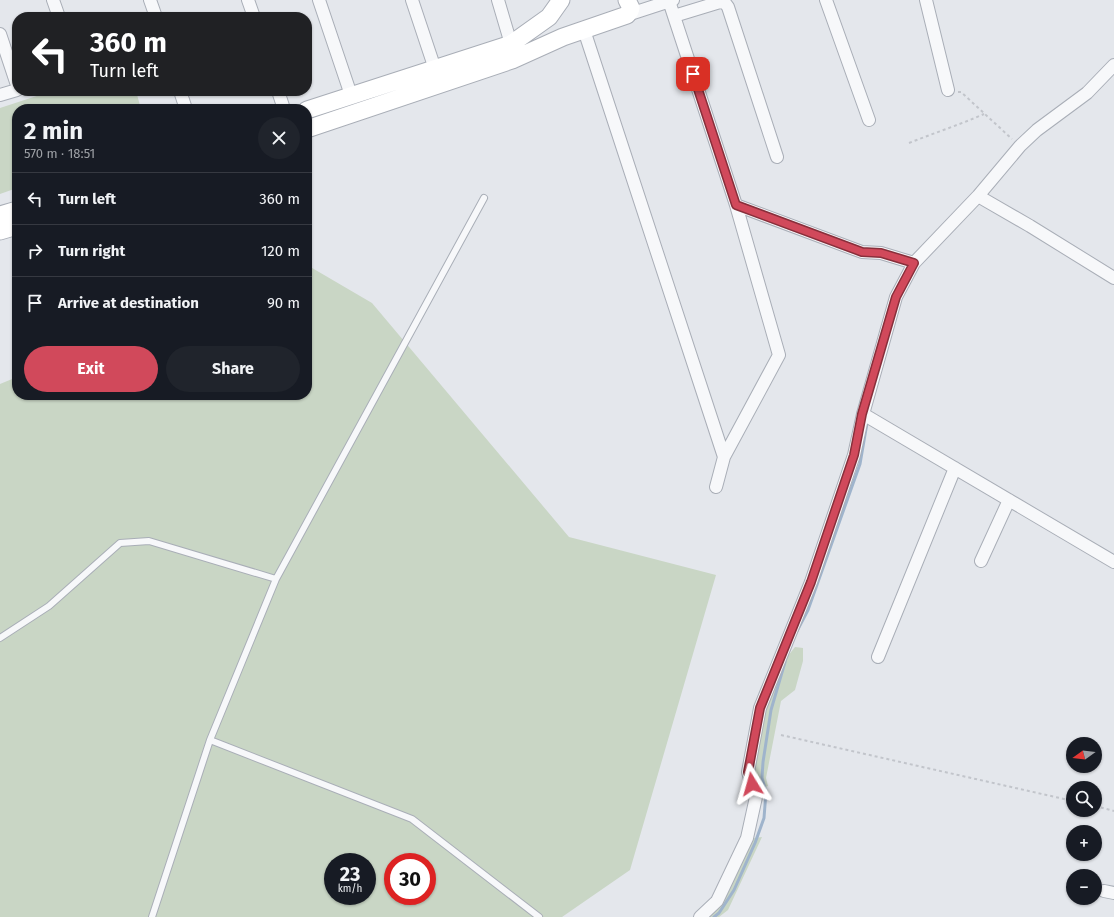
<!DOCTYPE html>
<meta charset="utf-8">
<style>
body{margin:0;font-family:"Fira Sans",sans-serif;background:#20242c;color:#f1f3f6;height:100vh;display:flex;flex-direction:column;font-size:15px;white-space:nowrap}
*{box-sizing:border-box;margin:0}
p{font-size:13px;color:#9ea1a6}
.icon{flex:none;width:22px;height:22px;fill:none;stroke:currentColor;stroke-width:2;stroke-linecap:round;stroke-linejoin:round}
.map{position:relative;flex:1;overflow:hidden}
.side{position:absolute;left:12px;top:104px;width:300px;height:296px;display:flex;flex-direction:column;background:#171b24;border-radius:16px;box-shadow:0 1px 3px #0004}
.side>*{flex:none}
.hud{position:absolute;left:12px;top:12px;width:300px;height:84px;border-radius:16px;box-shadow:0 1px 3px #0004;background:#202124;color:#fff;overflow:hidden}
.needle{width:26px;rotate:255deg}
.tools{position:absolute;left:1066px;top:737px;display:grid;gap:8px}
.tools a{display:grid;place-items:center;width:36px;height:36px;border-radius:50%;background:#171b24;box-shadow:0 1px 3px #0004;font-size:20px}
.speed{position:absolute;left:324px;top:853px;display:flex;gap:8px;font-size:20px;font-weight:700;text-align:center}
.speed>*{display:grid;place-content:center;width:52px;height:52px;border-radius:50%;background:#171b24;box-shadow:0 1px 3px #0004;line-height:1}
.speed small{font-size:10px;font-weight:400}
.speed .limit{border:6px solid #d22;background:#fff;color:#111}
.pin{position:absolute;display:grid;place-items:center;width:34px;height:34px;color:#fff;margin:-17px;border-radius:8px;box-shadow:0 2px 6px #0006}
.me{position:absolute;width:44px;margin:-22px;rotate:352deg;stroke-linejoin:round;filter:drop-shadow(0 0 3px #0008)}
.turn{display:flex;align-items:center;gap:14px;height:84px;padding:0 12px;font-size:18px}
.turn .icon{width:52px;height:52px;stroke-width:2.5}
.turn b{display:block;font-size:28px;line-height:34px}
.round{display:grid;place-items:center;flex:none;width:42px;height:42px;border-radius:21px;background:#20242c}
.summary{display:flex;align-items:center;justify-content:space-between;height:68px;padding:0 12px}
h1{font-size:24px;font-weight:700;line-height:30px}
.cta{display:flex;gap:8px;margin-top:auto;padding:8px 12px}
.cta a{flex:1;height:46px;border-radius:24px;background:#d1495b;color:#fff;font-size:16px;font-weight:700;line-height:46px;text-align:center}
.cta a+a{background:#20242c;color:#f1f3f6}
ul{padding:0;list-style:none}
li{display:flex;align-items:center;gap:12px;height:52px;padding:0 12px;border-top:1px solid #363941}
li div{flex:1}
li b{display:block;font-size:15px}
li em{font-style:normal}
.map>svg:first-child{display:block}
.green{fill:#c9d6c5;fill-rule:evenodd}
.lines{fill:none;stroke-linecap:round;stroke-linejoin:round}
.stream{stroke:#9fb4cc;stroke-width:3}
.lane-casing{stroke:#a9aeb7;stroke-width:8}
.street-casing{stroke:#a9aeb7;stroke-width:14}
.secondary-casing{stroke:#a9aeb7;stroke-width:19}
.path{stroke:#c2c5cb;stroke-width:2;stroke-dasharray:3 3;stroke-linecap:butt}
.lane{stroke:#f7f8fa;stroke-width:6}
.street{stroke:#f7f8fa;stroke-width:12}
.secondary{stroke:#fff;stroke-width:17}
.route-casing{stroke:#882f3b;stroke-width:10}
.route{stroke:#d1495b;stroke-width:7}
</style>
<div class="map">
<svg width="1114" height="917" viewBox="0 0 1114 917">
<rect width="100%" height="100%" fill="#e4e7ec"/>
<path class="green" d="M52,91H136L141,109H17V188L0,194V108Z
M307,265L372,303L569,537L716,575L630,870L562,917H0V384L17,377V395H307ZM333,862H367V896H333ZM393,862H427V896H393Z
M795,647L803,648V661L795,690L781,701L766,778L768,786L761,789L753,768L768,698L780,666Z
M762,837L728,910L719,917H707L719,906L754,838Z"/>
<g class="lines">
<path class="stream" d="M797,631L808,610L860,464L867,423
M714,917L719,913L734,890L755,843L764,818L766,792L762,778L763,762L771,710L785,662"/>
<g class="lane-casing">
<path id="lane" d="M0,638L49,606L120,543L149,541L276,579
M210,740L412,819L539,917
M152,917L210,740L276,579L484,198"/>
</g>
<g class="street-casing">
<path id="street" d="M53,0L59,17
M150,0L156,17
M248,0L254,17
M319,0L351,95
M412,0L435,69
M498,0L511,44
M826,0L869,120
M926,0L948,90
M669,1L736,205L779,355L724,457L716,487
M627,15L673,0
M674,16L720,2L725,3L728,7L777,157
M584,30L724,457
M0,34L17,85
M180,91L186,109
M278,91L284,109
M0,95L17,90
M978,196L1030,226L1114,278
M736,205L862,252L881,253L914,263
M863,414L1114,562
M981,561L1009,500
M878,657L955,468
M1104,891L1114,893
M700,917L717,901L747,838L756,797L748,772L760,708L811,582L854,455L863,414L896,297L914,263L978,196L1020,146L1037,130L1087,93L1114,65"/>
</g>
<g class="secondary-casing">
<path id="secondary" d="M307,110L511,44L549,17L561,0
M307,129L512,60L563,37L627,15L630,11L631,8L627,0
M0,215L17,210
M0,231L17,226"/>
</g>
<path class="path" d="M958,92H961L1012,139
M909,143C934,133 959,125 984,114
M781,735L1073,801
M1095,806L1114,811"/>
<use href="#lane" class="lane"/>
<use href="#street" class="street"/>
<use href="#secondary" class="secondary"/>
</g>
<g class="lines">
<g class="route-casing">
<path id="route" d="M693,74L736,205L862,252L881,253L914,263L896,297L862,414L854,455L811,582L760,708L748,772L752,784"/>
</g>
<use href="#route" class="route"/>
</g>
</svg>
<div class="tools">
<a><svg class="needle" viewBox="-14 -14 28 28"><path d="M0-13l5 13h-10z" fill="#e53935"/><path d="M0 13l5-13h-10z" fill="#9ea1a6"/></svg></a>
<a><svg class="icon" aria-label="search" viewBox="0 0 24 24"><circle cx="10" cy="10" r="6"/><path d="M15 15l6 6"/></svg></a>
<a>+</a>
<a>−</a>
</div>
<div class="speed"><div>23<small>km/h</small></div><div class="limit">30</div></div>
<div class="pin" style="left:693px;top:74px;background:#d93025"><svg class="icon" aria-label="arrive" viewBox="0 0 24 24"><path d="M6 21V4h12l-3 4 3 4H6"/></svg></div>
<svg class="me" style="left:752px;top:784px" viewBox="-20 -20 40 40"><path d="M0-17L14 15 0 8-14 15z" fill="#d1495b" stroke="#fff" stroke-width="4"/></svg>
<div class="hud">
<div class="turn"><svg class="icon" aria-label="left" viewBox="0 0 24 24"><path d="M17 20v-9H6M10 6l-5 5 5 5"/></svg><div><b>360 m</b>Turn left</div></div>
</div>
<section class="side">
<div class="summary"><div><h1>2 min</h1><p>570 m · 18:51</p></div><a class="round"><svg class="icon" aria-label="close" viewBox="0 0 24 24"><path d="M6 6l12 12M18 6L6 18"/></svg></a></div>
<ul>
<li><svg class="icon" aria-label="left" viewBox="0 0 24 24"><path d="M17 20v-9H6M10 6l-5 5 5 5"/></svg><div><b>Turn left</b></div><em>360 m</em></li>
<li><svg class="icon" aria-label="right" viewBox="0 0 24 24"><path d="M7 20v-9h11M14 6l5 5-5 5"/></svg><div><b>Turn right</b></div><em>120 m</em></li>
<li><svg class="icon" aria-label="arrive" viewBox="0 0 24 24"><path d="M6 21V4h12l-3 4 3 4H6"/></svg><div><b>Arrive at destination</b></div><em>90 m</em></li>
</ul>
<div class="cta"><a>Exit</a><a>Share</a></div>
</section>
</div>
